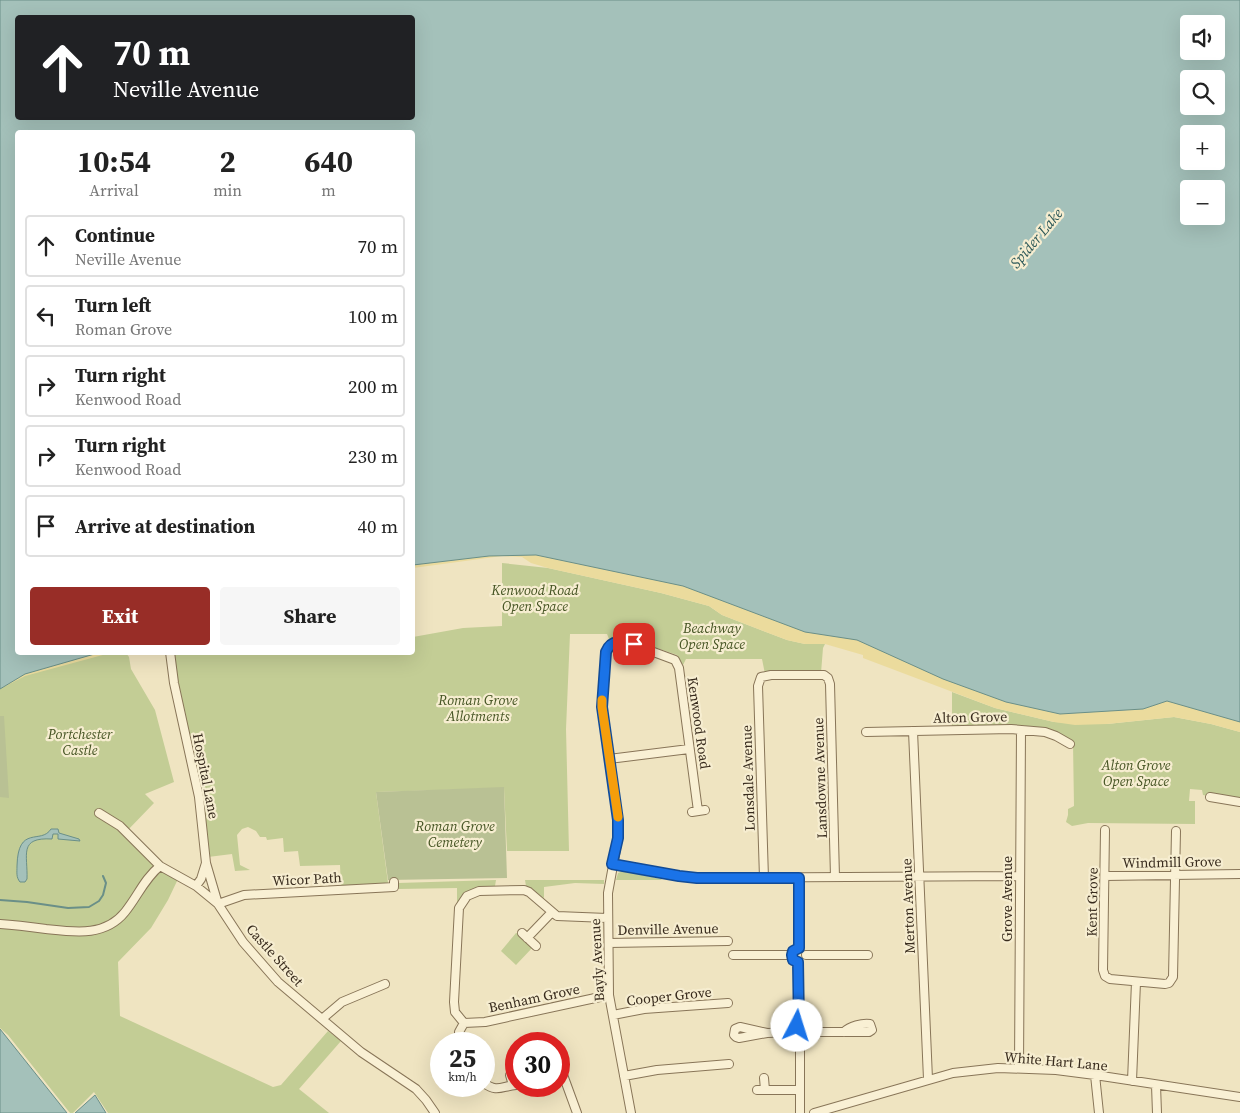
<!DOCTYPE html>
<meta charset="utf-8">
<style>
body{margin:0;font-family:"Source Serif 4",serif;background:#f6f6f6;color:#222;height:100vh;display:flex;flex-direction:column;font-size:19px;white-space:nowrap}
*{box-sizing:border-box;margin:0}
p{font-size:16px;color:#767676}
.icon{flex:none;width:28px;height:28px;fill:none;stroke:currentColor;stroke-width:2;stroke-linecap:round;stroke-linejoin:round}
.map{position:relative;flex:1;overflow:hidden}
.sheet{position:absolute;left:15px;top:130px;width:400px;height:525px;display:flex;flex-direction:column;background:#fff;border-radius:5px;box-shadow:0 5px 20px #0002}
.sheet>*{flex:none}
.hud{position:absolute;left:15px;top:15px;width:400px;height:105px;border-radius:5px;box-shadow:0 5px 20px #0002;background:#202124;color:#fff;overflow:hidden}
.buttons{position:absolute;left:1180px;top:15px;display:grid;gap:10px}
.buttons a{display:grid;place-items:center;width:45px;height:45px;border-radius:5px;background:#fff;box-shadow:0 5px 20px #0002;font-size:25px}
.speed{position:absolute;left:430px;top:1032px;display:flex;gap:10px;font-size:25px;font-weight:700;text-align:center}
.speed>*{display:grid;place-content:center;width:65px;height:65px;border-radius:50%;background:#fff;box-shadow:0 5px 20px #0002;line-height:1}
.speed small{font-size:12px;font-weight:400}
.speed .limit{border:8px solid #d22;background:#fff;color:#111}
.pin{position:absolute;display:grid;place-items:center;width:42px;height:42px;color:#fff;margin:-21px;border-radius:10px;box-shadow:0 2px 8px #0006}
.me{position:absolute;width:55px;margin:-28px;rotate:5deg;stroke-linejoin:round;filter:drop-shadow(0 0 4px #0008)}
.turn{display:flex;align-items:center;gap:18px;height:105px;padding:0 15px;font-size:22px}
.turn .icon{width:65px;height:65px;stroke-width:2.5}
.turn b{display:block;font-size:35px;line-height:42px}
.eta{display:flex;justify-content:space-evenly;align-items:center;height:85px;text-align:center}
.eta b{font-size:30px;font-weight:700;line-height:35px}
.primary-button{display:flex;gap:10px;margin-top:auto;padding:10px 15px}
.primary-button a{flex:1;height:58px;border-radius:5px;background:#982d27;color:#fff;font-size:20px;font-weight:700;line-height:58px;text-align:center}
.primary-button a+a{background:#f6f6f6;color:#222}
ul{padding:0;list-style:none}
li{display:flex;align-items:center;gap:15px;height:62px;margin:0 10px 8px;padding:0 5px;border:2px solid #e0e0e0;border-radius:5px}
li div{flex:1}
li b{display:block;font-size:19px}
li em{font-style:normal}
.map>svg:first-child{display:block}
.green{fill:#c3cd95}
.sand{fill:#ebdb9d}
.cemetery{fill:#b9c194}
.water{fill:#a4c1ba;stroke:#6a8f88;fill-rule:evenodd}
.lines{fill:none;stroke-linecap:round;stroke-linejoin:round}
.stream{stroke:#6a8f88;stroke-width:2}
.minor-casing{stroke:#887558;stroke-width:10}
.minor{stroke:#f9f0d4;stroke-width:8}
.route-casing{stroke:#114b97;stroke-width:12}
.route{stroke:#1a73e8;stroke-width:9}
.slow{stroke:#f59e0b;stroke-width:9}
.labels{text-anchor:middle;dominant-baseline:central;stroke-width:4.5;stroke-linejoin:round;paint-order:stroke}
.park-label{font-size:14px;font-style:italic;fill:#455423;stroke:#f6edd0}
.street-label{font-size:14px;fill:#382b1d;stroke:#f6edd0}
.water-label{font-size:15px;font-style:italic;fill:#2c5858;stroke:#f6edd0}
</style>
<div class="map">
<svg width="1240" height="1113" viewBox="0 0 1240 1113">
<rect width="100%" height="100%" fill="#efe4c1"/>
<path class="green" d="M502,563L548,568L661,593L709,606L722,615L787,640L805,644H825L823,648L821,673L765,674L762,659H686L683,665L677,655L622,636L611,644L607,634H570L566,729L569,851H507L504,788L376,792L388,883L341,887L340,865L300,866L298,851L284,852L283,838L267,840L266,837H260L256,831L248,827L242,829L237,835L240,865L250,870L235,871L232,854L208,857L170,653L412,652L413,637L463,628L502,626Z
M103,653H126L129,657L131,669L155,710L174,782L145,794L154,803L125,833L178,879L168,900L151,928L118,962L120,1016L273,1087L281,1085L328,1031L341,1041L299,1089L329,1113H108L94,1092L73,1113H70L8,1035L0,1028V688L17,677Z
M952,692L995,708L1054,722L1107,724L1174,717L1211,724L1240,732V802L1203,795L1202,790L1190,789L1189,801H1195V824L1088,823L1072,826L1066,822L1068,815V809L1074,806L1073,743L1051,730L1021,725L952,726Z
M623,871L661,879L662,880H616L618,873Z
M496,880L495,886L492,888L477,890L457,908V888L398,889V883Z
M525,880H604V884L575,883L544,887V898L526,886Z
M516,933L520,934L533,947L516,965L501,951Z"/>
<path class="sand" d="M527,550L1148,692L1240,709V732L1211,724L1174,717L1107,724L1075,725L1054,722L995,708L863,658V655L825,644H805L787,640L722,615L709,606L661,593L548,568L531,563L522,557L502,556L413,568V555Z
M67,653H110L25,676L0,689V672Z"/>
<path class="cemetery" d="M0,716H4L9,798L0,797Z
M504,787L507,878L388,880L376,792Z"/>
<path class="water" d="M0,0H1240V722L1167,701L1143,709L1060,714L1006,702L943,679L857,640L805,632L683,586L536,555L489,556L413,565L412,132H18V652L98,653L25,674L0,689ZM18,18H412V118H18ZM1189,24H1216V51H1189ZM1189,79H1216V106H1189ZM1189,134H1216V161H1189ZM1189,189H1216V216H1189Z
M51,829H58L59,833L79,839L80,841L58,839V834H53L52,839C18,837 28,855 27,879L25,882H20C16,877 17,873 17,866C18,824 41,845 51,829Z
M0,1029L67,1113H0Z
M95,1095L106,1113H75Z"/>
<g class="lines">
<path class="stream" d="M0,900L27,902L68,908L89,907L99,901L103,895L106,883L103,876"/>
<g class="minor-casing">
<path id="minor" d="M170,652L174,683L199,797L206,863L218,904L244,895L394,887V882
M913,731L928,1079
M866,732L1011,729L1045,732L1056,736L1070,744
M609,759L689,749
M1210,797L1240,802
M692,812L705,810
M99,813L120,826L160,866L196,886L218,904L243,942L278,982L361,1052L416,1089L426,1100L435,1113
M1105,830L1103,970L1105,976L1110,979L1165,984L1169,983L1173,977L1176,831
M613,864L679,876L697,878L1020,876
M1105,876L1240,874
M764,878L758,686L761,677L771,675H824L828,678L830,684L835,877
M196,886L201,879L206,863
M0,924C15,925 31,927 46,929C74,932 105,937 125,912C138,896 144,879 160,866
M522,933L536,946
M527,938L552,912
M609,943L728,941
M799,948V878
M733,955H792
M806,955H868
M798,962L799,1025
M613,1015L644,1009L728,1003
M322,1019L342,1002L385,984
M464,1023L455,1012L454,1002L459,908L467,896L479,891L524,890L529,892L557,916L607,918
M464,1023L485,1022L609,995
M807,1032H869L872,1030L870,1024C862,1023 850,1026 844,1032
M767,1033L740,1027L735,1029L734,1035L736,1037L739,1038L767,1033L792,1032
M800,1039V1113
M460,1044L459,1032L464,1023
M1019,1068L1021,730
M559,1070L562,1072L577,1113
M510,1075L513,1085
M1095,1075L1099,1113
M624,1076L657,1070L729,1064
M764,1078L765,1090
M1132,1081L1136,982
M484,1083C497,1093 502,1086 516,1085
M1156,1085L1157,1113
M757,1090H800
M631,1113L609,995L608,893L618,838V820L602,707L606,652L611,644L624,641L675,660L679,668L698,811
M814,1113L953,1073L998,1068L1056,1070L1095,1075L1240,1097"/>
</g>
<use href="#minor" class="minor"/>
</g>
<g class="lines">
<g class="route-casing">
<path id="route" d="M634,644C623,641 611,639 606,652L602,707L618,820V838L612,864L679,876L697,878H799V948L793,951L792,955L793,960L798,962L799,1025L797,1026"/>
</g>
<use href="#route" class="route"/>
<path class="slow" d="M602,700V707L618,817"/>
</g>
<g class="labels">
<g class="park-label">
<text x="535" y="590">Kenwood Road<tspan x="535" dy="16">Open Space</tspan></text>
<text x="712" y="628">Beachway<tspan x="712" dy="16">Open Space</tspan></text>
<text x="478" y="700">Roman Grove<tspan x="478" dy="16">Allotments</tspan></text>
<text x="80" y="734">Portchester<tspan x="80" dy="16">Castle</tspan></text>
<text x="1136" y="765">Alton Grove<tspan x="1136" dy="16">Open Space</tspan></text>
<text x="455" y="826">Roman Grove<tspan x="455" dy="16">Cemetery</tspan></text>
</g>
<g class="street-label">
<text transform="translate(970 717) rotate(-1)">Alton Grove</text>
<text transform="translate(699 723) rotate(82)">Kenwood Road</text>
<text transform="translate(206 776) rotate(79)">Hospital Lane</text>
<text transform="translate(748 778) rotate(-92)">Lonsdale Avenue</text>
<text transform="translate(820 778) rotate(-92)">Lansdowne Avenue</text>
<text transform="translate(1172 862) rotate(-1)">Windmill Grove</text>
<text transform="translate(307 879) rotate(-3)">Wicor Path</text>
<text transform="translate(1007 899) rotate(-90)">Grove Avenue</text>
<text transform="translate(1092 902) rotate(-89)">Kent Grove</text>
<text transform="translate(908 906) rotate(-92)">Merton Avenue</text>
<text transform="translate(668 929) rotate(-1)">Denville Avenue</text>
<text transform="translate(275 955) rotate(48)">Castle Street</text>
<text transform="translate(597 960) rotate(-93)">Bayly Avenue</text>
<text transform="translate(669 996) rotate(-6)">Cooper Grove</text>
<text transform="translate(534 998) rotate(-12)">Benham Grove</text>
<text transform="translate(1056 1061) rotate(5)">White Hart Lane</text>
</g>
<g class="water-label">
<text transform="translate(1036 238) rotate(-50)">Spider Lake</text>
</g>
</g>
</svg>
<div class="buttons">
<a><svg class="icon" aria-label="sound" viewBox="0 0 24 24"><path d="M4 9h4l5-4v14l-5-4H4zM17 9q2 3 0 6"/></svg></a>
<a><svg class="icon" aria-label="search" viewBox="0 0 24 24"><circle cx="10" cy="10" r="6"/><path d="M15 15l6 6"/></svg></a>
<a>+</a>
<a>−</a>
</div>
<div class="speed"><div>25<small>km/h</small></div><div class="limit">30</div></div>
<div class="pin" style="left:634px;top:644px;background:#d93025"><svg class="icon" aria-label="arrive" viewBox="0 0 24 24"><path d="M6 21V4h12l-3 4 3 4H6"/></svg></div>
<svg class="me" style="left:797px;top:1026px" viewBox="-20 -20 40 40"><circle r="19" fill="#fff"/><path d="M0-13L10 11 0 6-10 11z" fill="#1a73e8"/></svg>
<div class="hud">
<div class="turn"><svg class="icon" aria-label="ahead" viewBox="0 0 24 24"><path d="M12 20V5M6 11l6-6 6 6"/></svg><div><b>70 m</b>Neville Avenue</div></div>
</div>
<section class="sheet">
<div class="eta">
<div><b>10:54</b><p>Arrival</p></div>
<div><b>2</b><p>min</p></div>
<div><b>640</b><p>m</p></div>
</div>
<ul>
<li><svg class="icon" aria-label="ahead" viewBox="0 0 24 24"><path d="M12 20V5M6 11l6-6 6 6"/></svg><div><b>Continue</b><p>Neville Avenue</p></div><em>70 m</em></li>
<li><svg class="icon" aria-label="left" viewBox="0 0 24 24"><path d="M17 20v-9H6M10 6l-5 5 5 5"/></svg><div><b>Turn left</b><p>Roman Grove</p></div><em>100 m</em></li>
<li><svg class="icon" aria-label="right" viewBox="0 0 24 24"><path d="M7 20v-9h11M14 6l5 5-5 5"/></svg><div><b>Turn right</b><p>Kenwood Road</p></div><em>200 m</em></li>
<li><svg class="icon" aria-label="right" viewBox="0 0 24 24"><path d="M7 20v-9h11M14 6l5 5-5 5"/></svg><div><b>Turn right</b><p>Kenwood Road</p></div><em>230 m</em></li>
<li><svg class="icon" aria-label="arrive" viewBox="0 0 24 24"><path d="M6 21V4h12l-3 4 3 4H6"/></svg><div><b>Arrive at destination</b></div><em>40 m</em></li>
</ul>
<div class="primary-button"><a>Exit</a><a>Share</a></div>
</section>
</div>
